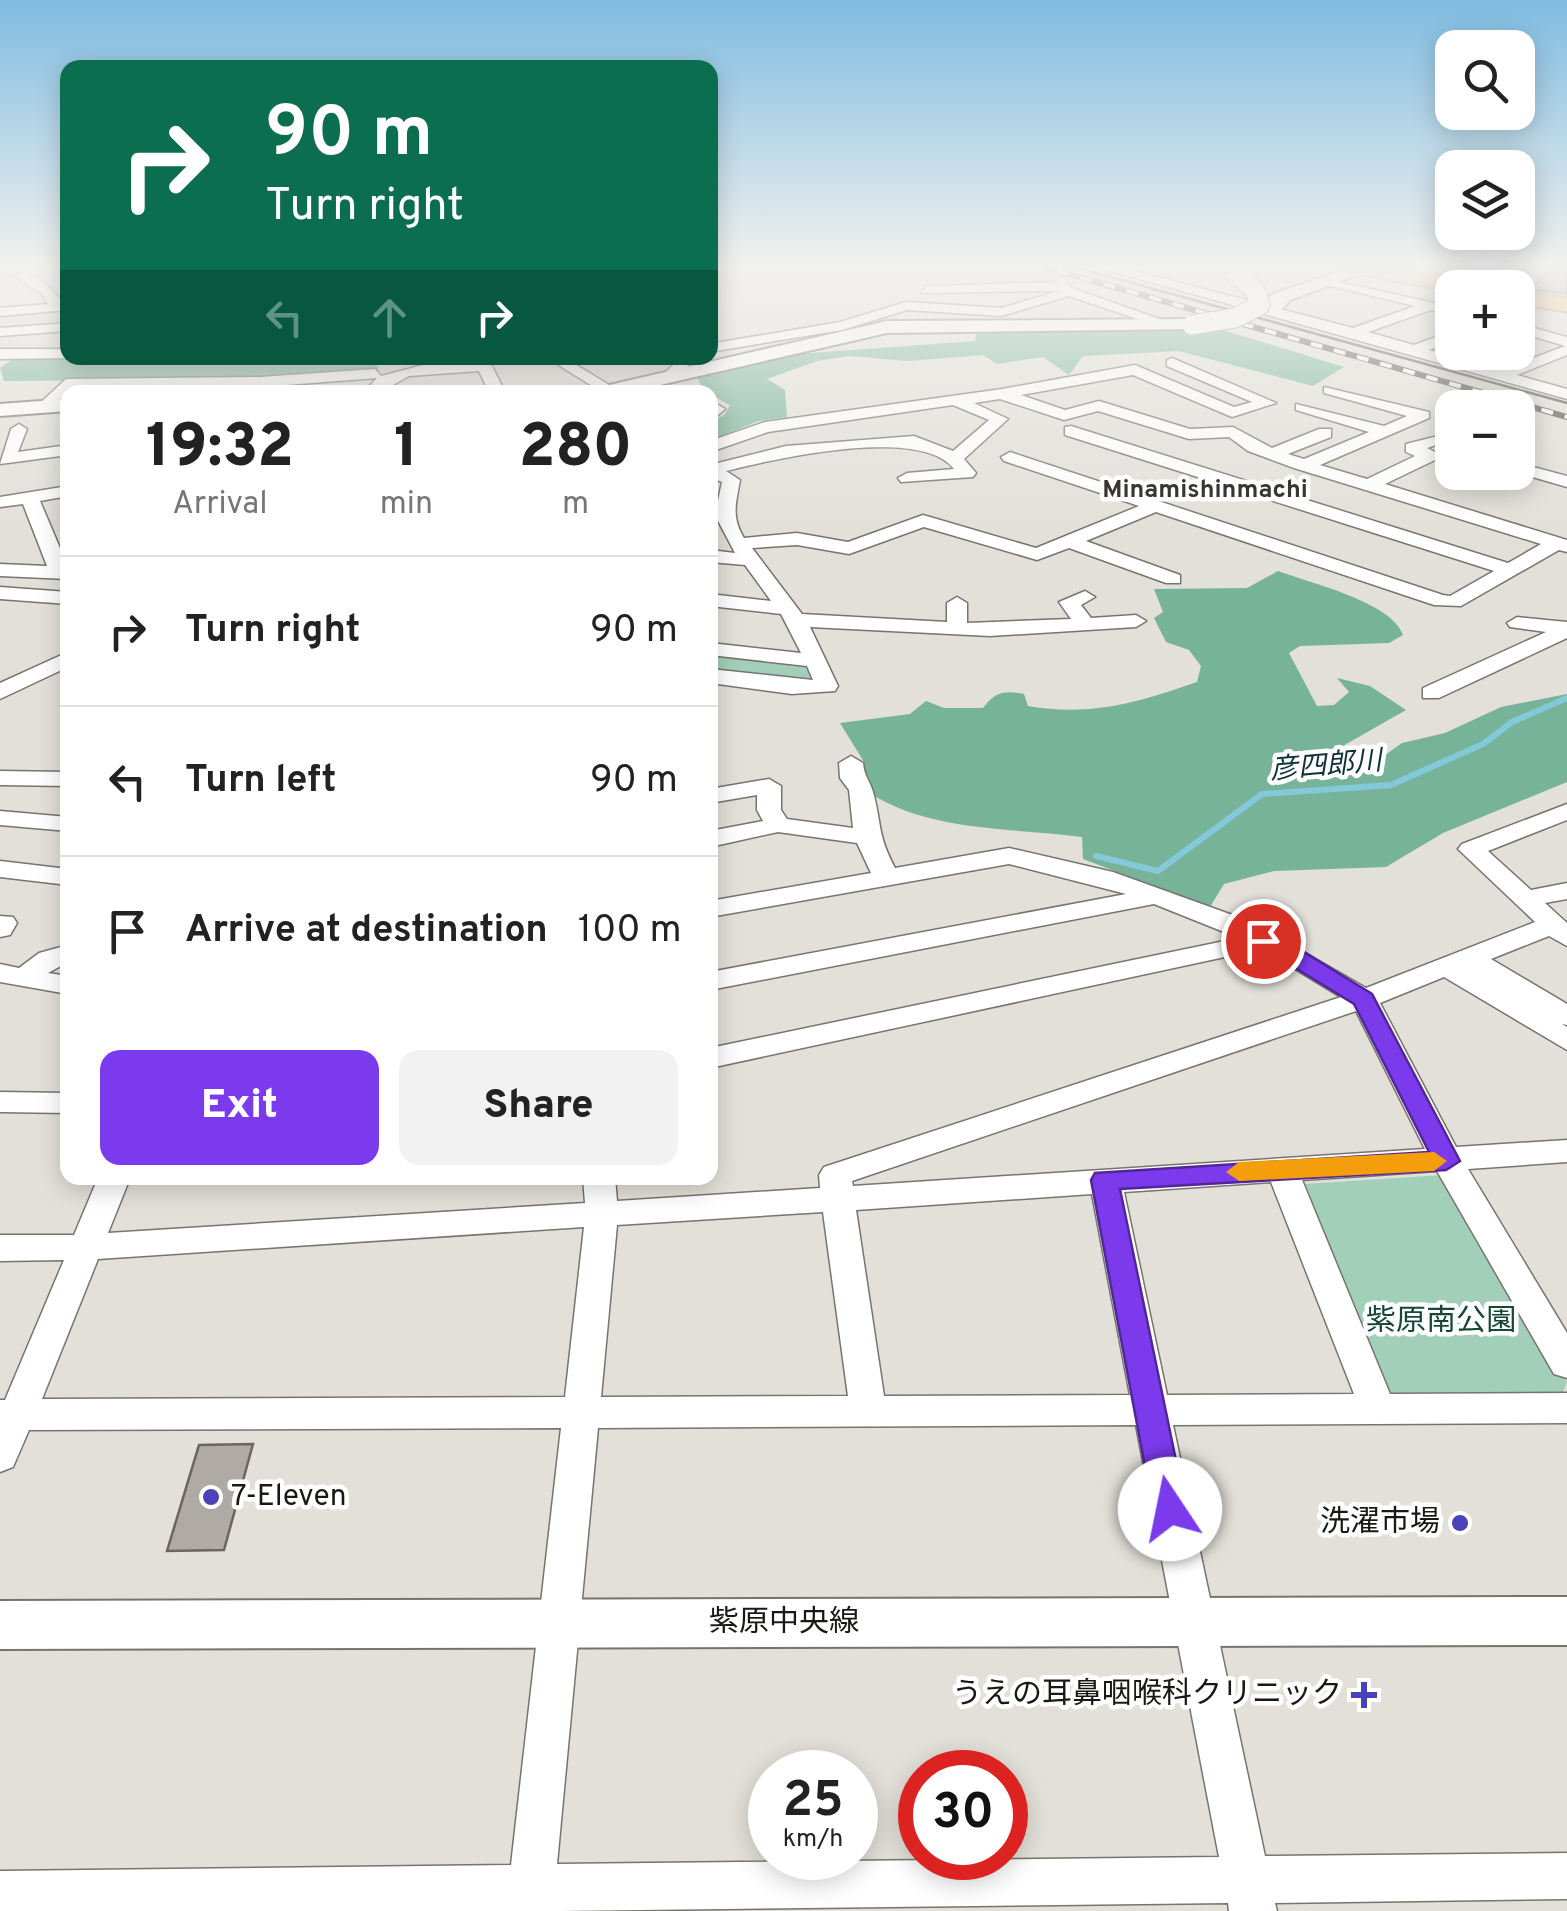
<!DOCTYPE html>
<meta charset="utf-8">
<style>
body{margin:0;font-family:Overpass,"Noto Sans JP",sans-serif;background:#f2f2f2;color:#222;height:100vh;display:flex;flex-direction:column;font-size:38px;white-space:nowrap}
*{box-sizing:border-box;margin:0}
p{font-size:32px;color:#767676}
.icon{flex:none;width:55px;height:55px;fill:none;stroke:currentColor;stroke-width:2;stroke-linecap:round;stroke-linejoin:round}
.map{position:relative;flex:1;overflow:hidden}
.panel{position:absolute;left:60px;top:385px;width:658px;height:800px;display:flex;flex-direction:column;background:#fff;border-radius:20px;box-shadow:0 5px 25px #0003}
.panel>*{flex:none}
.hud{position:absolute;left:60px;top:60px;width:658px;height:305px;border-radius:20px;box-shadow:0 5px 25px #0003;background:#0b6e4f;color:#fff;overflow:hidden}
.fabs{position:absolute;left:1435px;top:30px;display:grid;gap:20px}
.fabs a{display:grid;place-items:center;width:100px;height:100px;border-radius:20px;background:#fff;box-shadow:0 5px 25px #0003;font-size:50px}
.speed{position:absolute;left:748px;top:1750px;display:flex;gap:20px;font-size:50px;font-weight:700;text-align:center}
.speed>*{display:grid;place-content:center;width:130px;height:130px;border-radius:50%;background:#fff;box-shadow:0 5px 25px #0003;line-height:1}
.speed small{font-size:25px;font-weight:400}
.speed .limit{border:15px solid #d22;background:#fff;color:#111}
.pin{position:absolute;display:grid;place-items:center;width:85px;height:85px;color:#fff;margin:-42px;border:5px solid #fff;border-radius:50%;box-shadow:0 2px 10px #0007}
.me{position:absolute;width:110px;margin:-55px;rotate:349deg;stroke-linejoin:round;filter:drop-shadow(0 0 8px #0008)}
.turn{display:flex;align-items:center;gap:35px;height:210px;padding:0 40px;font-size:45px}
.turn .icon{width:130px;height:130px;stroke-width:2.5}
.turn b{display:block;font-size:70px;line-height:85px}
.lanes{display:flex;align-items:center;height:95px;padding:0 40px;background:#0003;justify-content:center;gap:50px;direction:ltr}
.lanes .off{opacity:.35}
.eta{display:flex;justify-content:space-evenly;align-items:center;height:170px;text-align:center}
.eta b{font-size:60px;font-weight:800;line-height:70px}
.action{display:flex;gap:20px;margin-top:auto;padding:20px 40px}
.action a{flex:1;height:115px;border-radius:20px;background:#7c3aed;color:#fff;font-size:40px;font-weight:800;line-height:115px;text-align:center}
.action a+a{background:#f2f2f2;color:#222}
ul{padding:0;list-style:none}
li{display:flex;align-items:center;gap:30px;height:150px;padding:0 40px;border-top:2px solid #e0e0e0}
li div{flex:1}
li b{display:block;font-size:38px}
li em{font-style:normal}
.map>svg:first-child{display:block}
.green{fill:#a2cfba}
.forest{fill:#77b399}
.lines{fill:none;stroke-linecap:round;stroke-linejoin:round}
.stream{stroke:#83c9da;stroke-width:6}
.building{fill:#afaaa4;stroke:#69655f;stroke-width:2.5}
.minor-casing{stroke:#77746e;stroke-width:3}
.tertiary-casing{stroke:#77746e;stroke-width:4}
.trunk-casing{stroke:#ad7235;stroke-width:3}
.minor{fill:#fff;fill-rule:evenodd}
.tertiary{fill:#fff;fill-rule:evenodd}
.trunk{fill:#fcb66b;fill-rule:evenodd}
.tram{stroke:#4e4d49;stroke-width:2.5}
.rail-casing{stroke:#4e4d49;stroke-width:6}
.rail{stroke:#fff;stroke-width:4;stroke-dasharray:12;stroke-linecap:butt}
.tertiary-bridge-casing{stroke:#77746e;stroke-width:21;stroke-linecap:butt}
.tertiary-bridge{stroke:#fff;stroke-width:19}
.route{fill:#7c3aed;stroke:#51269a;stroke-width:2.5}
.slow{fill:#f59e0b}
.poi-dot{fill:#4942b8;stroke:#fff;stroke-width:4}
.labels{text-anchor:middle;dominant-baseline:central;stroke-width:9;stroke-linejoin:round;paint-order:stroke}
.far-quarter-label{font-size:25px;font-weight:bold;fill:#383630;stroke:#fff}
.water-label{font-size:28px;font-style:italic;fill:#0f323a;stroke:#fff}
.near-park-label{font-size:30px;fill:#164835;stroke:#fff}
.near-poi-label{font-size:30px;fill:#191815;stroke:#fff;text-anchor:end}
.near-street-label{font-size:30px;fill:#191815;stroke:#fff}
</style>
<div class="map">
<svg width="1567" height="1911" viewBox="0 0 1567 1911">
<rect width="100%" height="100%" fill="#e3e0d9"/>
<path class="green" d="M710,653L809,666L815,678L809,684L710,673Z
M1443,1175L1567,1382L1561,1397L1400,1402L1385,1394L1304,1184Z"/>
<path class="forest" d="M1217,328L1344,367L1313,386L1179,351L1083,356L1069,375L1043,357L997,364L983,355L907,361L850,356L817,361L767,379L785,390L787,417L759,421L710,440V422L724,415L730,405L705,392L697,378L783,355L975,341L977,330Z
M16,357L231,361L412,358L376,364L379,369L372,373L287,379L4,381L0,368Z
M1278,571C1310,583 1392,602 1403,635L1389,643L1300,646L1289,653L1317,706L1334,705L1349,692L1337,678L1370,686L1406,710L1341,747L1361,772L1402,743L1445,733L1501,707L1567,694V782L1443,833L1386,867L1274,871L1224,884L1210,907L1083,859L1082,837C1010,827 921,833 860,786L864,762L840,723L910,714L926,701L944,708H983C995,692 1004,690 1024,694L1028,706C1090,717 1140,702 1197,682L1201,666L1189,650L1166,642L1154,618L1163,612L1154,589L1247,588Z"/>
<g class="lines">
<path class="stream" d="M1096,856L1158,871L1262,794L1391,785L1483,744L1512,722L1567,698"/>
</g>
<path class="building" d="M1553,264H1567V294L1532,289Z
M253,1444L224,1550L167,1551L199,1445Z"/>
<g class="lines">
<g class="minor-casing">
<path id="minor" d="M0,264C23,264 49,284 62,302H68V310L0,316V308L48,304L42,294L0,268Z
M1086,264H1108L1353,328L1415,306L1326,285V279L1452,307V315L1431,310L1368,332L1414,345L1452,331V340L1429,350L1501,370L1565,346L1518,332V324L1523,325L1567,337V355L1517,375L1567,389V399Z
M1062,277L1072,288L1179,326L1167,329L1069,296L1001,316L907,310L842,330L710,352V344L840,322L906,302L1001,308L1059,291L921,293L926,286L1056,282Z
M68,323V331L0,336V328Z
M0,349H68V358L0,359Z
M547,358H565L619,391L602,392Z
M680,358H696L674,380H664V374Z
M1172,358L1276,403L1232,417L1133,375L1021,395L1065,410L1099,401L1190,429L1233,427L1272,448L1319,429H1331V437L1288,454L1304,459L1369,432L1296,410V404L1384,426L1407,416L1324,393V387L1429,412V418L1320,465L1367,479L1415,456L1406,452V444L1442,435V443L1427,448L1435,452V460L1385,484L1567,540V552L1559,550L1461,606L1434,605L1156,512L1086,541L1180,575V583H1166L1069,548L1037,560L924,527L849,554L797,545L752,548L802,614L947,622V603L957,597L967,603V623L1071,619L1059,602L1085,591L1095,597L1081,605L1091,618L1136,615L1146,621L1136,627L990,636L810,627L838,686L835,691L792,694L710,683V669L813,680L807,666L710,655V643L801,653L781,614L710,606V594L771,601L745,565L710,562V550L735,553L715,515L722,482L710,477V465L786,446L914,436L953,451L989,420L953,405L768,432L710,452V441L765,422L1002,389L1135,365L1234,407L1252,402L1167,366V360ZM1000,399L1064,420L1098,411L1189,439L1229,437L1248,451L1294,468L1541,544L1508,563L1071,426L1065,427V435L1494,571L1450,596L1443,595L1010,452L1001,457L1004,461L1139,506L1036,548L923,515L848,542L797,533L744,538C731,517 736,503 740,480L726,471C774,459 921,425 954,469L907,473L898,478L901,482L973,477L976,473L964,459L1008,419L974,403Z
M484,361L492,366L505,392H489L479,371L409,376L380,392H364L377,378L260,387L70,389L51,409L37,406L66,379L260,377L375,369L381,376L423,365Z
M710,400L725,409L710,422Z
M19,424L27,429L18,452L68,445V455L0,464L11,429Z
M1518,463L1567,476V487L1515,472Z
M68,486V496L40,501L68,567V579L0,576V564L47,566L23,504L0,507V497Z
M0,587L68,592V604L0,599Z
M1517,617L1567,622V638L1439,698H1423V688L1546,632L1510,627L1507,623Z
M68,652V667L0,699V683Z
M851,756L863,763C864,776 870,781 873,792C882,825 877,834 895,868L1009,848L1113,872L1249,921L1366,988L1535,922L1458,849L1462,844L1567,804V820L1488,851L1531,890L1567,883V899L1545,903L1567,923V946L1549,936L1491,959L1567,1004V1025L1562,1024L1567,1027V1050L1444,977L1380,1003L1456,1147L1567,1140V1162L1468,1169L1567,1333V1378L1554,1374L1437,1171L1302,1180L1390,1394L1567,1393V1423L1173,1425L1265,1856L1567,1853V1899L1275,1903L1277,1911H1229L1228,1903L560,1911H0V1871L511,1865L561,1428L29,1430L13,1467L0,1472V1400H5L64,1260L0,1261V1235H74L98,1178H130L108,1233L585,1203L583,1178H615L617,1201L820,1188L819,1175L824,1167L1341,997L1262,949L710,1068V1048L1239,938L1154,904L710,990V972L1126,894L1009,864L710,917V901L871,873L857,843L778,832L710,847V831L763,821L757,810V795L710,803V789L769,779L781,786V810L787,819L853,828L849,790L840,778L839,763ZM1356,1011L1425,1149L853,1186L852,1181ZM1271,1182L1354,1394L1167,1395L1124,1192ZM1092,1194L1130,1395L884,1396L856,1210ZM823,1212L848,1396L601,1397L617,1225ZM584,1227L565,1397L42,1399L98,1259ZM1136,1425L1219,1857L557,1864L598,1428Z
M0,771L68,772V786L0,785Z
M0,811L68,817V831L0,825Z
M0,861L68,869V885L0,877Z
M0,916L13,917L17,923L10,935L0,937Z
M68,945V962L48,973L68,976V994L0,982V964L19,968L39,953Z
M0,1092L68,1093V1113L0,1112Z"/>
</g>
<g class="tertiary-casing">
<path id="tertiary" d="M1417,264H1433L1424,283L1418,284L1409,279Z
M1360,265L1374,269L1290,300L1279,313L1264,309L1268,297L1278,292Z
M1192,319L1201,325L1198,329L887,333L629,392H595L605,386L887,321Z
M68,399V411L0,416V404Z
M1567,1597V1645L0,1649V1601Z"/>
</g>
<g class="trunk-casing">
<path id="trunk" d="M1329,264H1378L1478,281L1489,288L1452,291L1340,271Z
M1518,290L1567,298V312L1518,304Z"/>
</g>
<use href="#minor" class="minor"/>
<use href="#tertiary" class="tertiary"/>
<use href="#trunk" class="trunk"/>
<path class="tram" d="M1063,264L1567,403"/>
<g class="rail-casing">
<path id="rail" d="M1034,264L1567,417"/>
</g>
<use href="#rail" class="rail"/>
<g class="tertiary-bridge-casing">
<path id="tertiary-bridge" d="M1192,325L1235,318L1260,305L1255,290L1223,264"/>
</g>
<use href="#tertiary-bridge" class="tertiary-bridge"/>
</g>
<linearGradient id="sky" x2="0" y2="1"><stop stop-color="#7fbce2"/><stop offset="0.5" stop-color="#f2f1ee"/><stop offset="1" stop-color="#f2f1ee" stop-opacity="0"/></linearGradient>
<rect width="1567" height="531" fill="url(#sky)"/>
<path class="route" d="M1263,934L1291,944L1372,994L1460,1161L1446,1170L1120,1189L1186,1509L1181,1519L1170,1523L1158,1519L1153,1509L1091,1180L1095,1173L1429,1152L1354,1004L1251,941Z"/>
<path class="slow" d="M1434,1152L1447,1161L1434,1171L1239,1181L1226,1172L1239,1162Z"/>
<g class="poi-dot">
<circle cx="211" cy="1497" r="10"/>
<circle cx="1460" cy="1523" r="10"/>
<path d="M1359 1680h10v10h10v10h-10v10h-10v-10h-10v-10h10z"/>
</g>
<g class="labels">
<g class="far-quarter-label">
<text x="1205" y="491">Minamishinmachi</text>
</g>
<g class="water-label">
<text transform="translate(1326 767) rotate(-5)">彦四郎川</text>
</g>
<g class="near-park-label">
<text x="1441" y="1322">紫原南公園</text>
</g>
<g class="near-poi-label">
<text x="231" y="1497" text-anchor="start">7-Eleven</text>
<text x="1440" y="1523">洗濯市場</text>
<text x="1342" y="1695">うえの耳鼻咽喉科クリニック</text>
</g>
<g class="near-street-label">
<text x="784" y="1623">紫原中央線</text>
</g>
</g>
</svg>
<div class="fabs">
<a><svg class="icon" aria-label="search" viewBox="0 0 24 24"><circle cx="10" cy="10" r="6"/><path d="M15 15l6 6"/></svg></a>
<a><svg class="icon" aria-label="layers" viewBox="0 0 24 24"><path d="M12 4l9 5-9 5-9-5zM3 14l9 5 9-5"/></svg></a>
<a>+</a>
<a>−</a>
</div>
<div class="speed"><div>25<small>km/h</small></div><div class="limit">30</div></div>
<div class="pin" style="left:1263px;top:941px;background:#d93025"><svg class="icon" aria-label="arrive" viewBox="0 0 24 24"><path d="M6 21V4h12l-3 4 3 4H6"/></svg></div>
<svg class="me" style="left:1170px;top:1509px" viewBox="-20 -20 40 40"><circle r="19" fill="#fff"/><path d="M0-13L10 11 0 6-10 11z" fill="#7c3aed"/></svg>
<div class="hud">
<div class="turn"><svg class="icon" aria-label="right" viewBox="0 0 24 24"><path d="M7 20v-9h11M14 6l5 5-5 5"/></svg><div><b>90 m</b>Turn right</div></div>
<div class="lanes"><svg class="icon off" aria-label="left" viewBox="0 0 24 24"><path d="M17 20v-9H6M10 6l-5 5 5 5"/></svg><svg class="icon off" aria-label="ahead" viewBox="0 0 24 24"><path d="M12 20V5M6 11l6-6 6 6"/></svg><svg class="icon" aria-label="right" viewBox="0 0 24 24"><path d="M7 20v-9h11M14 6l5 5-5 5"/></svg></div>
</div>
<section class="panel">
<div class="eta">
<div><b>19:32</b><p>Arrival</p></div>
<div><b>1</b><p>min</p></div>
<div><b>280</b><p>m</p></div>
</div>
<ul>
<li><svg class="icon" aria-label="right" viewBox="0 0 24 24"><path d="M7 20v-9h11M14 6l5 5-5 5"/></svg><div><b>Turn right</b></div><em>90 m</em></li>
<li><svg class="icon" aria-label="left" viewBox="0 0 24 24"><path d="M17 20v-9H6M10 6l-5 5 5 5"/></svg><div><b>Turn left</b></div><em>90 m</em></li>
<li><svg class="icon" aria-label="arrive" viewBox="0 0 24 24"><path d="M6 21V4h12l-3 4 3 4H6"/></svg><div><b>Arrive at destination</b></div><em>100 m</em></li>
</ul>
<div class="action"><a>Exit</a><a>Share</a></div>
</section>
</div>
